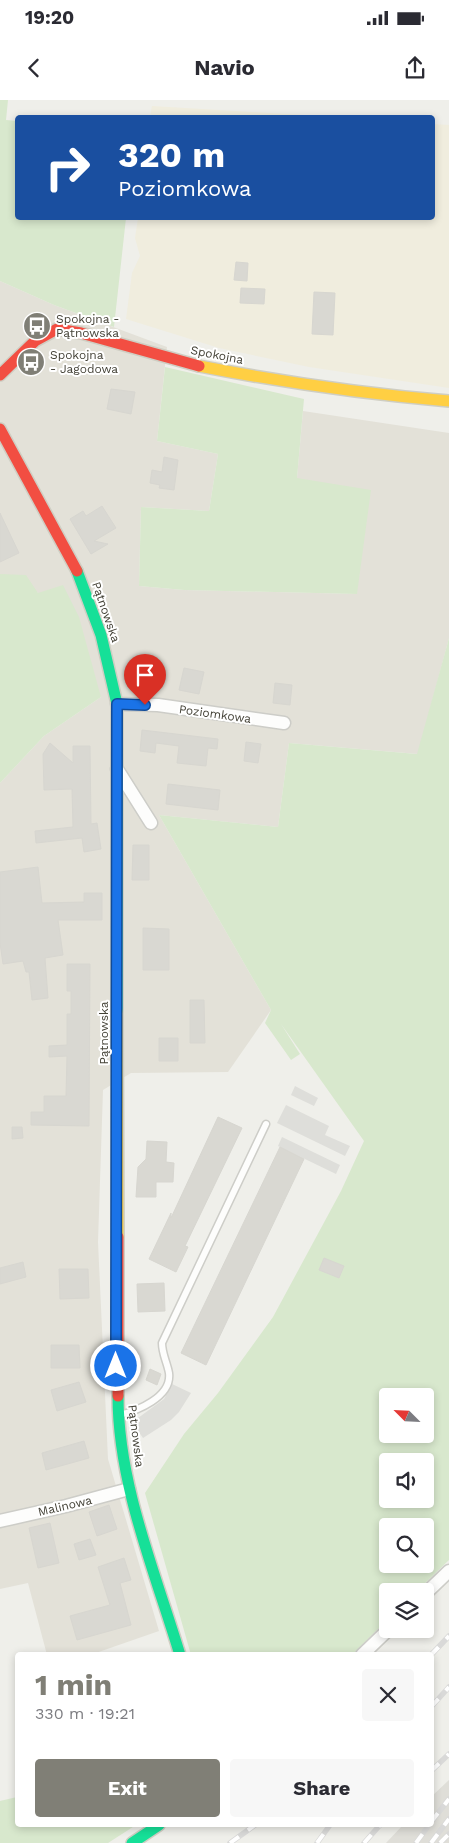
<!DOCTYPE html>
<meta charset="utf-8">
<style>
body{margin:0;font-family:"Work Sans",sans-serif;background:#f7f7f7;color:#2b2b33;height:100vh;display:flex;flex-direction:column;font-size:19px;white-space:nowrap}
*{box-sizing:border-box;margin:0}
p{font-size:16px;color:#7c7c81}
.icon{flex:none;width:28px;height:28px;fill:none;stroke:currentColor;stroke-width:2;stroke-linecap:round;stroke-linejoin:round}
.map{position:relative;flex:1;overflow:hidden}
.details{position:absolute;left:15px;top:1552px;width:419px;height:175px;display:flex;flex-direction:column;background:#fff;border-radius:5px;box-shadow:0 2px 8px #0003}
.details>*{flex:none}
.banner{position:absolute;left:15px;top:15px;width:420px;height:105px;border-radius:5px;box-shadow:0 2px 8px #0003;background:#1a4fa0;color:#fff;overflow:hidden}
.needle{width:32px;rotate:294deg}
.buttons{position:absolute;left:379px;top:1288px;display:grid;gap:10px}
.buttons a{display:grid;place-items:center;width:55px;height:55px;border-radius:5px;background:#fff;box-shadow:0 2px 8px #0003;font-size:25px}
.pin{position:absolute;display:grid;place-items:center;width:42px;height:42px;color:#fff;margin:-51px -21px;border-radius:50% 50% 50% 0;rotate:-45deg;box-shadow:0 0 5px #0007}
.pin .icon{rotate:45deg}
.me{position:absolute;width:55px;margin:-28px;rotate:0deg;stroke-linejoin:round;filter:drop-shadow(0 0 4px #0008)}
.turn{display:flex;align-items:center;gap:18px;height:105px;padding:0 20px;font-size:22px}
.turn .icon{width:65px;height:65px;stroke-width:2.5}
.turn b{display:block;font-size:35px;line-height:42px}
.round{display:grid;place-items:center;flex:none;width:52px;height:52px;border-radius:5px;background:#f7f7f7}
.head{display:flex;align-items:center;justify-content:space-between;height:85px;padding:0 20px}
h1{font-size:30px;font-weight:700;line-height:38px;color:#807f76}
.button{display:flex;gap:10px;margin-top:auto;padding:10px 20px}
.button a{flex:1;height:58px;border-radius:5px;background:#807f76;color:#fff;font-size:20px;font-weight:700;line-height:58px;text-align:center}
.button a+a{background:#f7f7f7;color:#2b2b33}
.status{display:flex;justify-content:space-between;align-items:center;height:35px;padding:0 25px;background:#fff;direction:ltr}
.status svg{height:14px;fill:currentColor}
header{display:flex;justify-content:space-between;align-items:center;height:65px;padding:0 20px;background:#fff;font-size:22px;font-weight:700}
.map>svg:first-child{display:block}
.residential{fill:#e3e1d8}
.commercial{fill:#f0edde}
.industrial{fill:#dfded8}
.green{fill:#d8e8cd;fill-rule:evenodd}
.parking{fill:#dededa}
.building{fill:#d9d8d2;stroke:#d7d6d0}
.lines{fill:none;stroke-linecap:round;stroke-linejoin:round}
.lane-casing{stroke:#cdcdc8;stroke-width:9}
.street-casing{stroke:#cdcdc8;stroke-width:15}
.fast-casing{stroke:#cfcec3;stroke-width:14}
.slow-casing{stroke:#cfcec3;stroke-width:14}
.jam-casing{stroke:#cfcec3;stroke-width:14}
.lane{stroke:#fdfdfc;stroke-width:6}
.street{stroke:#fdfdfc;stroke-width:12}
.fast{stroke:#16e098;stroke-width:11}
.slow{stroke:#ffcf43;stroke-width:11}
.jam{stroke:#f24e42;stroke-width:11}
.rail-casing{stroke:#d9d9d8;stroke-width:5.5}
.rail{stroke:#fff;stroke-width:4;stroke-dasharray:11;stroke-linecap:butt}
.route-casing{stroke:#114b97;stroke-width:12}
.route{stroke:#1a73e8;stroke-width:9}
.labels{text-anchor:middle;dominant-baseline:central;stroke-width:4;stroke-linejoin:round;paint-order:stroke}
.poi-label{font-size:12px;fill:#444237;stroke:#fff;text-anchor:start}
.street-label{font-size:12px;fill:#444237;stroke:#fff}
</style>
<div class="status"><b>19:20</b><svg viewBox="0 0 49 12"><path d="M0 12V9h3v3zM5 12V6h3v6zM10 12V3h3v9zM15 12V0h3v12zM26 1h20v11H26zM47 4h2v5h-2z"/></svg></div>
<header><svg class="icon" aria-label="back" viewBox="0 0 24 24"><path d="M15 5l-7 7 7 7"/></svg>Navio<svg class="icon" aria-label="share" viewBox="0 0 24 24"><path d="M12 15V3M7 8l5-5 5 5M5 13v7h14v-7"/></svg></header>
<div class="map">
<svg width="449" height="1743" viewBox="0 0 449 1743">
<rect width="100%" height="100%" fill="#efefea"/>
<path class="residential" d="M0,181L54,205L167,247L157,341L218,354L209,411L141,407L139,486L184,490L357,494L297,378L303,311L449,333V538L418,654L289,643L278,727L159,715L271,910L228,972L131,973L103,990L98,1142L108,1359L159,1531L90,1555H47L28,1483L0,1489V683L44,636L101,597L38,493L0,474Z"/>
<path class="commercial" d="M152,6L338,17H150Z
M433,24L449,25V288L309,267L219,248L126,219L132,173L140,156L135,138L138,118H432Z"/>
<path class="industrial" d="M449,1680V1743H386L403,1725H431V1697Z"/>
<path class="green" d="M0,0H8L6,20L17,21L18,118H126L114,227L54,205L0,181Z
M165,267L304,299L297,378L371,390L357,494L184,490L139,486L141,407L209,411L218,354L157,341Z
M0,474L26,475L38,493L63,485L79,517L101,597L44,636L0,683Z
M449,538V1460L417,1491H388L387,1520L352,1555H191L145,1393L184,1334L218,1293L273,1217L341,1091L364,1041L281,924L300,954L291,960L265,923L271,910L159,715L278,727L289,643L417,654ZM388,1296H425V1334H388ZM388,1361H425V1399H388ZM388,1426H425V1464H388Z
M17,1697L18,1725H136L108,1743H0V1701Z"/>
<path class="parking" d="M295,986L318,998L314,1006L291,995Z
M286,1005L329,1026L325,1035L350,1046L345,1056L277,1023Z
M282,1037L340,1065L336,1074L278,1046Z
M172,1284L191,1293L179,1312L171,1320L143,1338L136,1328L138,1318L164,1299Z"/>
<path class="building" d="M236,162L248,163L247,181L234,180Z
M241,188L265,189L264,204L240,203Z
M314,192L335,193L333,235L312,234Z
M111,289L135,292L131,314L107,309Z
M164,357L178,360L174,390L159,388L160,385L150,383L152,370L162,372Z
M102,406L116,428L94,441L108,444L91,454L70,419L83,411L86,416Z
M0,413L19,453L0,462Z
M184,568L204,572L199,594L179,590Z
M275,583L292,585L290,605L273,603Z
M142,630L218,639L217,649L208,648L206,666L177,663L179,646L156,643L155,653L140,651Z
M246,642L261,644L258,663L244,661Z
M50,643L73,663V646H90L91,724L97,723L101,749L84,752L82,738L36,743L35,731L73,727L72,689L44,690L43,654Z
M168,684L220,690L218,710L166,704Z
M133,745H149V780H132Z
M38,767L42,803L84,802V793H102V820H58L63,855L45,858L48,898L32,900L29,872H26L23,861L3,864L0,843V772Z
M143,828L169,829V870H143Z
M67,864H90L89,1026L31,1025V1012H44V996H66L67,956L49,957V946L67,945V914H71V891H67Z
M190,900H204L205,943H190Z
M159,938H178V961H159Z
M218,1017L242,1028L185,1146L188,1147L176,1172L149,1159L171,1113V1118Z
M12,1027H22L23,1038L12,1039Z
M147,1041L167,1042L166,1062L174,1063L173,1082H156V1097H136L138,1067L146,1059Z
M280,1047L304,1059L206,1265L181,1253Z
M324,1158L344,1166L339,1178L319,1170Z
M23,1162L26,1177L0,1184V1168Z
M59,1169H88L89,1198L60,1199Z
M164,1183L165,1211L138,1212L137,1184Z
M51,1245H79L80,1268H51Z
M150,1269L161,1274L157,1285L146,1280Z
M79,1282L86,1302L57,1311L51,1290Z
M84,1341L89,1358L46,1370L42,1353Z
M109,1405L117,1429L97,1436L89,1412Z
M50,1423L59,1463L38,1468L29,1428Z
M90,1439L96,1455L79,1460L74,1444Z
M124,1458L131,1480L120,1483L131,1525L77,1540L70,1516L110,1505L98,1467Z"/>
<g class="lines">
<g class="lane-casing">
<path id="lane" d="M119,1315C137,1311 172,1297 169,1273C167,1262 162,1254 162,1243L266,1024"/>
</g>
<g class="street-casing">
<path id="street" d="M117,604L158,605L284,623
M117,669L151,723
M0,1421L66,1406L129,1389
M425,1494L449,1471
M362,1555L389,1529"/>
</g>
<g class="fast-casing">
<path id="fast" d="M77,471L101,535L117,604V911
M118,1296C118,1384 155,1472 180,1555
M132,1743L159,1725"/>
</g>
<g class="slow-casing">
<path id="slow" d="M199,266C282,282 365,294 449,301
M117,911L118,1137"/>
</g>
<g class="jam-casing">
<path id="jam" d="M0,275L35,241L57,229L81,233L199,266
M0,329L77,471
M118,1137V1296"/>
</g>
<use href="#lane" class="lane"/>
<use href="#street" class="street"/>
<use href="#fast" class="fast"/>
<use href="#slow" class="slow"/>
<use href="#jam" class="jam"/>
<g class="rail-casing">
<path id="rail" d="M431,1555L449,1536
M431,1607L449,1587
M431,1671L449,1654
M431,1722L449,1699
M230,1743L255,1725
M317,1743L330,1725
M364,1743L380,1725
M416,1743L429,1725
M431,1743L449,1719
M440,1743L449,1734"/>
</g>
<use href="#rail" class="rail"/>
</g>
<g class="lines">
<g class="route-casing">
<path id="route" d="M116,1266L117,604L145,605"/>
</g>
<use href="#route" class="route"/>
</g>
<defs>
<g id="bus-disc" transform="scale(1.4375)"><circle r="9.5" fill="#807f76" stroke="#fff"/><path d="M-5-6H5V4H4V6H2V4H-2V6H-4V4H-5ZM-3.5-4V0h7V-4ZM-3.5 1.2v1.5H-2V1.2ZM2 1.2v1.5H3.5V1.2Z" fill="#fff"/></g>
</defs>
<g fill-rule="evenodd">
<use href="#bus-disc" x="37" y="226"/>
<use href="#bus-disc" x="31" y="262"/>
</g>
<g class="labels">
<g class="poi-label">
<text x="56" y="219">Spokojna -<tspan x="56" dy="14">Pątnowska</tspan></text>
<text x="50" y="255">Spokojna<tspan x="50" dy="14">- Jagodowa</tspan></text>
</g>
<g class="street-label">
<text transform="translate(217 255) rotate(11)">Spokojna</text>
<text transform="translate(106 512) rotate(71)">Pątnowska</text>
<text transform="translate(215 614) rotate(8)">Poziomkowa</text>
<text transform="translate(104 933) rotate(-90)">Pątnowska</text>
<text transform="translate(136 1336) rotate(83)">Pątnowska</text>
<text transform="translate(65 1406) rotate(-13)">Malinowa</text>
</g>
</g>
</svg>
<div class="buttons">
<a><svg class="needle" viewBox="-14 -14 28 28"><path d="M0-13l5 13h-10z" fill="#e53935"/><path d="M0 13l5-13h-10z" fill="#7c7c81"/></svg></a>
<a><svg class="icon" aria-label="sound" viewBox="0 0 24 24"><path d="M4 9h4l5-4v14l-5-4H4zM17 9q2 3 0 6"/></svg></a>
<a><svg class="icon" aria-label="search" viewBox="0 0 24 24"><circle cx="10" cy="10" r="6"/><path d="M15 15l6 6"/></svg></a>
<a><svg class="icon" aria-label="layers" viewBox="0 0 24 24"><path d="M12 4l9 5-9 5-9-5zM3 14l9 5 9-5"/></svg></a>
</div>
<div class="pin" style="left:145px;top:605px;background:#d93025"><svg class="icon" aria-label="arrive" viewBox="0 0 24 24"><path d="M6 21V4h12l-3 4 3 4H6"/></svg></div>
<svg class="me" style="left:116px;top:1266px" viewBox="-20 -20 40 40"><circle r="17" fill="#1a73e8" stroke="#fff" stroke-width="3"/><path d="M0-11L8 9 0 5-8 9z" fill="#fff"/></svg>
<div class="banner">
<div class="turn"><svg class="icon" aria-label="right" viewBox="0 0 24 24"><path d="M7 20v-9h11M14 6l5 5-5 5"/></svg><div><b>320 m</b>Poziomkowa</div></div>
</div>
<section class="details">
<div class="head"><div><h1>1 min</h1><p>330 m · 19:21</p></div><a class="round"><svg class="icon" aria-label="close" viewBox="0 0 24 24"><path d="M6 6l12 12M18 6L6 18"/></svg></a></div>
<div class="button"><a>Exit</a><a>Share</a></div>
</section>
</div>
